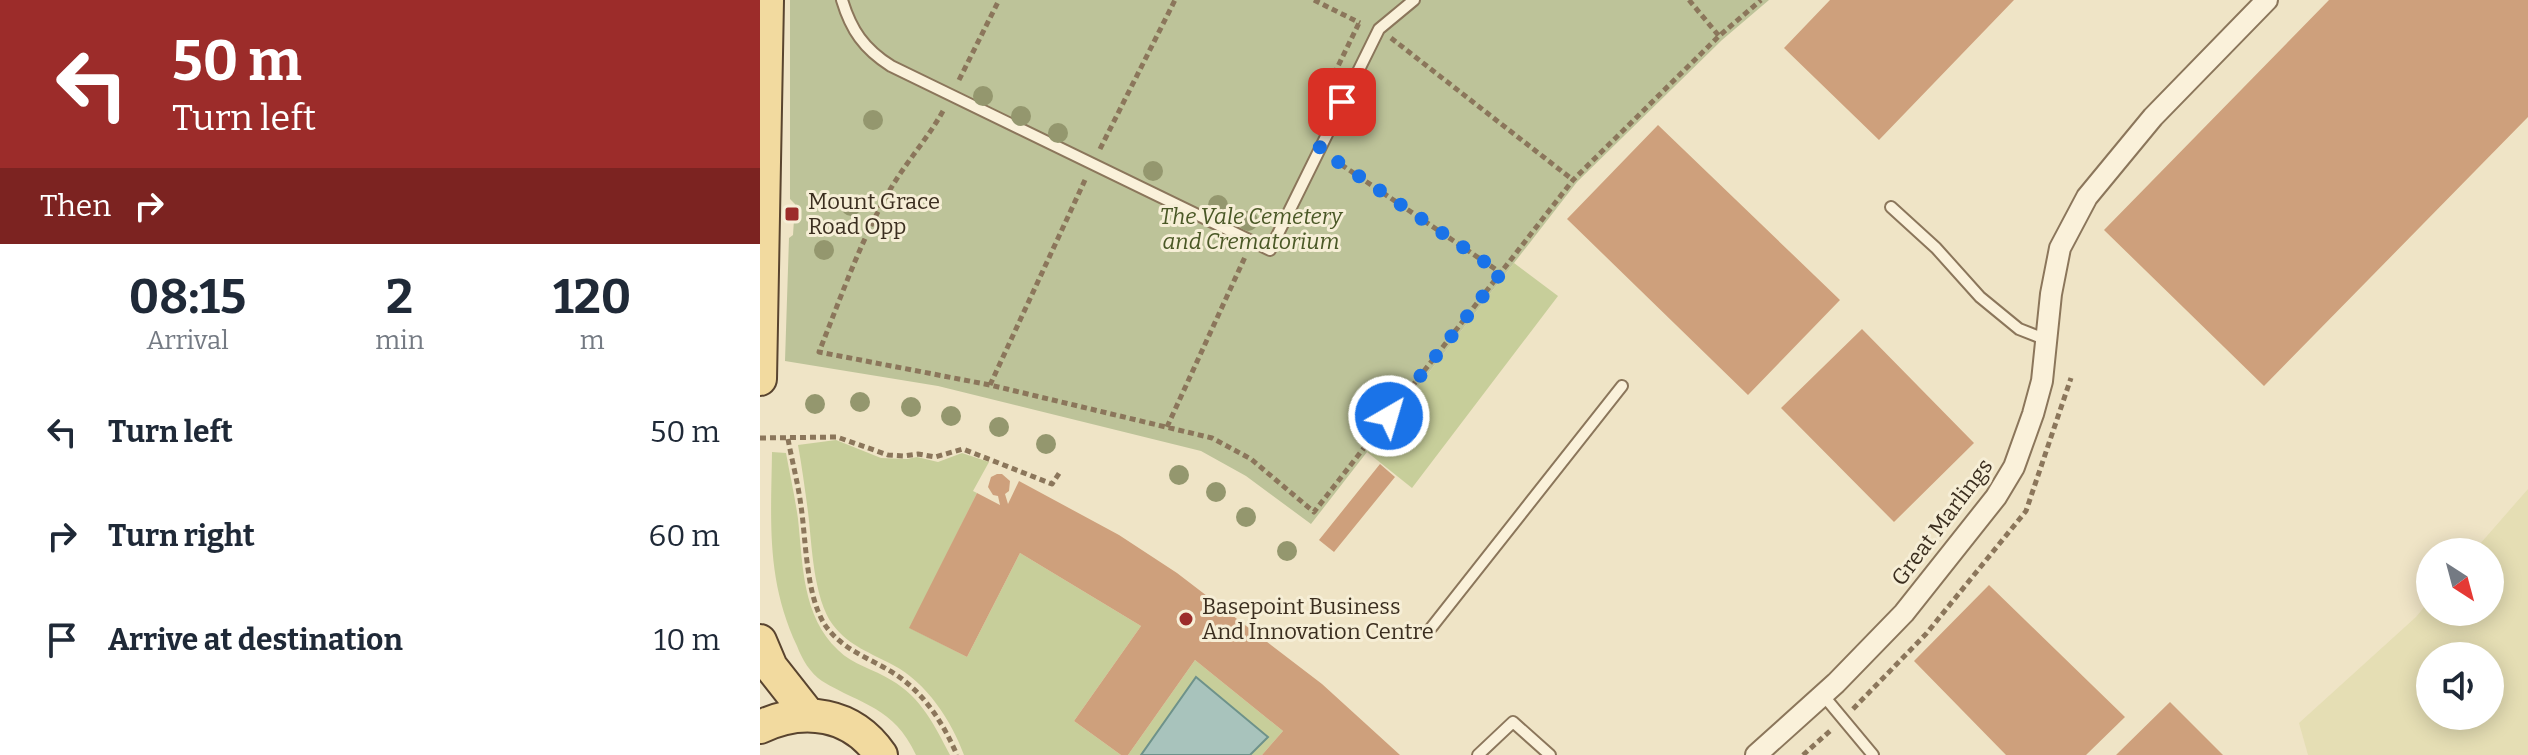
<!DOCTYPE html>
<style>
body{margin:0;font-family:Bitter,serif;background:#f6f6f7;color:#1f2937;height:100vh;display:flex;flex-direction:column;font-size:30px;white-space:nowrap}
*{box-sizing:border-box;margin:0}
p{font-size:26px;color:#747a83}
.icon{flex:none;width:44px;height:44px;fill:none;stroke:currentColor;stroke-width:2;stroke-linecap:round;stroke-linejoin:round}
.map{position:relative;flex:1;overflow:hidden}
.panel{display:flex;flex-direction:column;background:#fff;width:760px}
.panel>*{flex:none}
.hud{background:#9c2c2a;color:#fff;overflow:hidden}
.needle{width:52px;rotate:144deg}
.buttons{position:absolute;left:1656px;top:538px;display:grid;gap:16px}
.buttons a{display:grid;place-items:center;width:88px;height:88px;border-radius:50%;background:#fff;box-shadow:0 4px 20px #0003;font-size:40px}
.pin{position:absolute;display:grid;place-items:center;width:68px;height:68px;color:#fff;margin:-34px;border-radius:16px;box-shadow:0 4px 12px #0006}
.me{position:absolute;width:88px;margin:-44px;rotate:38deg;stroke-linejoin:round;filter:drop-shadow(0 0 6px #0008)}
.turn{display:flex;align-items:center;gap:28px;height:168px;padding:0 40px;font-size:36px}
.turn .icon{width:104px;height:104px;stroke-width:2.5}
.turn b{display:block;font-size:56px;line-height:68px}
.then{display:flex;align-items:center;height:76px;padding:0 40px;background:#0003;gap:16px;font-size:30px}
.eta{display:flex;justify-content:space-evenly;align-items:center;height:136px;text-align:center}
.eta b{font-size:48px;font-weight:700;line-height:56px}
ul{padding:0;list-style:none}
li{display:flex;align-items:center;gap:24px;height:104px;padding:0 40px}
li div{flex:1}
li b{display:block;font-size:30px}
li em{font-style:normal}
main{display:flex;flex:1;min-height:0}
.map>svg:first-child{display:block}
.farmland{fill:#e5deb4;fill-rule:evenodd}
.green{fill:#c7ce9a}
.cemetery{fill:#bdc399}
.water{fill:#a8c3bc;stroke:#6e928a;stroke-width:2}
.building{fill:#cea07c}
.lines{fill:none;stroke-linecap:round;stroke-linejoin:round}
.service-casing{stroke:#8b765b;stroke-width:14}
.minor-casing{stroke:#8b765b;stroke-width:24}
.primary-casing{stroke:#59442f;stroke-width:36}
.path{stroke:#8b765b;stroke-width:5;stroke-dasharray:6 4;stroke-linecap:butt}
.service{stroke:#faf1da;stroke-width:10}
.minor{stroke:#faf1da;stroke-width:20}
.primary{stroke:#f2da9f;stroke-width:32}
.tree{fill:#94976e}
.route{stroke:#1a73e8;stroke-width:14;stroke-dasharray:0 25.2}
.poi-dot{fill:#9c2c2a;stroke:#f6eed6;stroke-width:3}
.labels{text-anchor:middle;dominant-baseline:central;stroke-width:6;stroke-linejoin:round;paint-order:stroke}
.poi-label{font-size:22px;fill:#3b2e1f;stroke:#f6eed6;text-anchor:start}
.park-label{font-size:22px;font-style:italic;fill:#4a5826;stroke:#f6eed6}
.street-label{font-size:22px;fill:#3b2e1f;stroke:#f6eed6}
</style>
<main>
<section class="panel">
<div class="hud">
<div class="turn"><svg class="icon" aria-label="left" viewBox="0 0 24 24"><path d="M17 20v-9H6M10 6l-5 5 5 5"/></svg><div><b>50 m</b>Turn left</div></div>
<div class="then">Then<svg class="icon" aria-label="right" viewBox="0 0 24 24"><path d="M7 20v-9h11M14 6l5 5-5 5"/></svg></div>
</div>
<div class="eta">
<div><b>08:15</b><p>Arrival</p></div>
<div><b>2</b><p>min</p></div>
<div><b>120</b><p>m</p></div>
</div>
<ul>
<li><svg class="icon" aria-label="left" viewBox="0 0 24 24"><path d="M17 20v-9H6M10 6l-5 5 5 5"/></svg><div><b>Turn left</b></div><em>50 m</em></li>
<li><svg class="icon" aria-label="right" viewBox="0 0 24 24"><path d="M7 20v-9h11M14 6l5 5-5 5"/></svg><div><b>Turn right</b></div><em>60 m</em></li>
<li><svg class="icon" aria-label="arrive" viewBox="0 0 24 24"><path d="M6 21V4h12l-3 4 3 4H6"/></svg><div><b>Arrive at destination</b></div><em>10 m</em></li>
</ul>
</section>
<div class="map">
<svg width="1768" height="755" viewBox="0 0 1768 755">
<rect width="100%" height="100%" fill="#efe4c6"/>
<path class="farmland" d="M1768,489V755H1548L1539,723L1656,617L1670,600V612H1730V552H1713ZM1670,656H1730V716H1670Z"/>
<path class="green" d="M754,263L798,296L652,488L607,452Z
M76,440L121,458L147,459L157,457L178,462L202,453L229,462L213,491L217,493L150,628L207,657L260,553L381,626L314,721L361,755H204C191,720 167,683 133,665C111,653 89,646 73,625C53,598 52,544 48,512C45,489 42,467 38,445Z
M12,452L26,453C30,475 35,497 38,519C43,565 42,616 78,650C93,665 114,669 131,680C161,697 175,726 190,755H156C133,706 103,706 62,681C50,673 42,659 37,646C6,580 11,522 12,452Z
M435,660L523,731L502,755H490L507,736L436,678L381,755H368Z"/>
<path class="cemetery" d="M30,0H1009L962,40L817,182L551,524L486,476L441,451L178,386L25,361L29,238L33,235L35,204L30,199Z"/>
<path class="water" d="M436,677L508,737L490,755H381Z"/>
<path class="building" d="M1070,0H1254L1119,140L1024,48Z
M1569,0H1768V117L1504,386L1344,230Z
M898,125L1080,300L988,395L807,219Z
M1102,329L1214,443L1134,522L1021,408Z
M620,464L635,477L574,552L559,540Z
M237,474H242L250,481L249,491L245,494L248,504L259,481L359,535L417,573L562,684L640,755H502L523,731L435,660L368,755H361L314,721L381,626L260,553L207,657L149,628L217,493L240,505L238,496L233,495L228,487L231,477Z
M1229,585L1365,717L1326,755H1246L1154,661Z
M1410,702L1463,755H1356Z"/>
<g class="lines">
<g class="service-casing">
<path id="service" d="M82,0C91,30 104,49 131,66L510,250L619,29L654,0
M1131,207L1176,248L1220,297L1259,329L1287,340
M671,628L862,386
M1063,695L1113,755
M718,755L753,722L790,755"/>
</g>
<g class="minor-casing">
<path id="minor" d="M996,755L1076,683L1144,613L1236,497L1254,467L1273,414L1282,381L1291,294L1300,248L1327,197L1393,117L1507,0"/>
</g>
<g class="primary-casing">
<path id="primary" d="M0,379L7,0
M0,641L11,667L48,714
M0,727C44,706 92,713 121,755"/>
</g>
<path class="path" d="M554,0L600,23
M929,0L959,36
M631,38L813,180
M199,80L239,0
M561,101L599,23
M183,111C168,138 147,161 131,188C101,239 81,297 59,352L230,385L452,438L491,459L554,512L813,180L959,36L1001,0
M340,149L415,0
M573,159L741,273
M230,385L325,180
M407,427L485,257
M0,438L77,437L128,455L143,456L158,454L175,457L203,449L292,484L300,472
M28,439C32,461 38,483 41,506C46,540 46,596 65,625C82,650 110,658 135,674C165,694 183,723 197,755
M1093,709L1166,634L1266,511L1311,378
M1043,755L1071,730"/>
<use href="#service" class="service"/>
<use href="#minor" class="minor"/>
<use href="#primary" class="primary"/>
</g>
<g class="tree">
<circle cx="223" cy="96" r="10"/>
<circle cx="261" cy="116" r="10"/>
<circle cx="113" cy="120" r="10"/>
<circle cx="298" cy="133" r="10"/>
<circle cx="393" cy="171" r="10"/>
<circle cx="458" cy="205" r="10"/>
<circle cx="91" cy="206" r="10"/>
<circle cx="488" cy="221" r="10"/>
<circle cx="64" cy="250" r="10"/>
<circle cx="100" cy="402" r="10"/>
<circle cx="55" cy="404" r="10"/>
<circle cx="151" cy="407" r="10"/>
<circle cx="191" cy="416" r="10"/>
<circle cx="239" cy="427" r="10"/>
<circle cx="286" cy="444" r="10"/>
<circle cx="419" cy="475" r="10"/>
<circle cx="456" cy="492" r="10"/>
<circle cx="486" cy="517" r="10"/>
<circle cx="527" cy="551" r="10"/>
</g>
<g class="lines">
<path class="route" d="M582,102L559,149L741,273L629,416"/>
</g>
<g class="poi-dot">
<rect x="24" y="206" width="16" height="16" rx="4"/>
<circle cx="426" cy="619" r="8"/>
</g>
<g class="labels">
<g class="poi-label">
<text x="48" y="201">Mount Grace<tspan x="48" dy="25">Road Opp</tspan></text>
<text x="442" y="606">Basepoint Business<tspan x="442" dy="25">And Innovation Centre</tspan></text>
</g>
<g class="park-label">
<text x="491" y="216">The Vale Cemetery<tspan x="491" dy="25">and Crematorium</tspan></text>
</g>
<g class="street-label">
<text transform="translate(1182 522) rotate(-53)">Great Marlings</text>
</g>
</g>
</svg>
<div class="buttons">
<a><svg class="needle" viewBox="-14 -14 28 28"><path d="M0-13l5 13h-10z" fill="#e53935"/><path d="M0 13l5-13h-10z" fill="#747a83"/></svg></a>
<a><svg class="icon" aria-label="sound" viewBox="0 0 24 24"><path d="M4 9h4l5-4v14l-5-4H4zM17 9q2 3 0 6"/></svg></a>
</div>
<div class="pin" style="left:582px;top:102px;background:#d93025"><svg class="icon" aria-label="arrive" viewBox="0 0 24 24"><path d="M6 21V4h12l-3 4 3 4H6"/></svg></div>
<svg class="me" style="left:629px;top:416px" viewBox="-20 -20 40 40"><circle r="17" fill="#1a73e8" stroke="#fff" stroke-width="3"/><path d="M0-11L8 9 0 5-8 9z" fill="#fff"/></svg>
</div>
</main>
